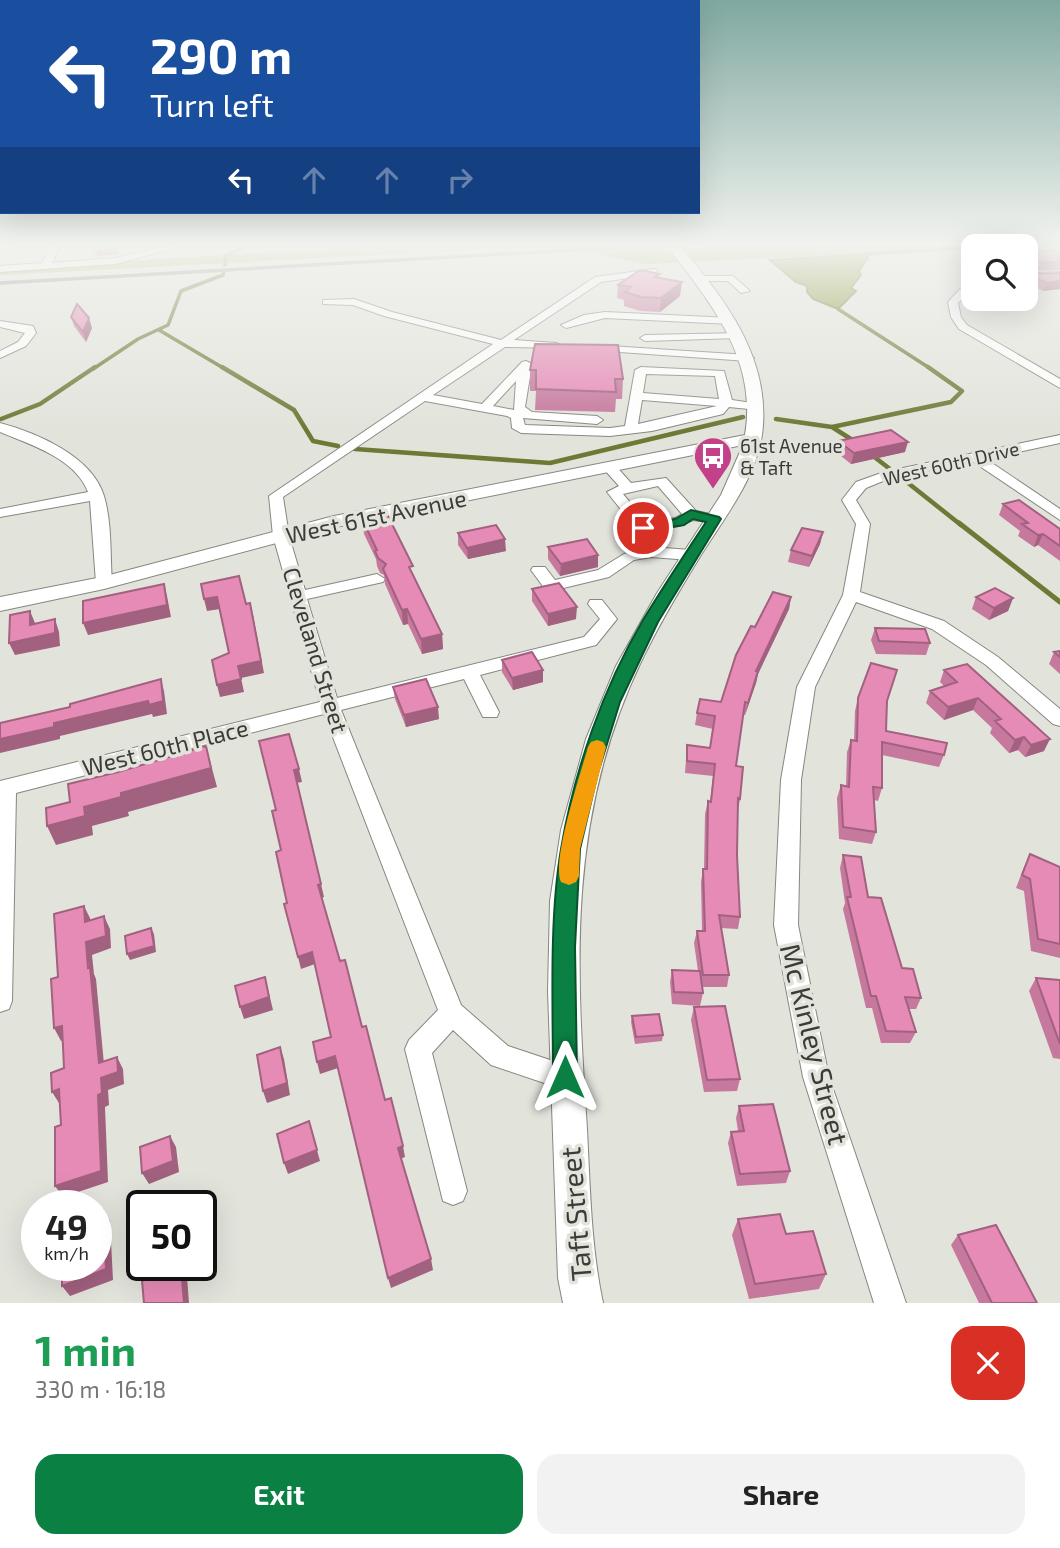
<!DOCTYPE html>
<meta charset="utf-8">
<style>
body{margin:0;font-family:"Exo 2",sans-serif;background:#f2f2f2;color:#222;height:100vh;display:flex;flex-direction:column;font-size:26px;white-space:nowrap}
*{box-sizing:border-box;margin:0}
p{font-size:23px;color:#767676}
.icon{flex:none;width:38px;height:38px;fill:none;stroke:currentColor;stroke-width:2;stroke-linecap:round;stroke-linejoin:round}
.map{position:relative;height:1303px;overflow:hidden}
.panel{display:flex;flex-direction:column;background:#fff;flex:1}
.panel>*{flex:none}
.guide{position:absolute;left:0px;top:0px;width:700px;height:214px;box-shadow:0 7px 28px #0002;background:#1a4fa0;color:#fff;overflow:hidden}
.buttons{position:absolute;left:961px;top:234px;display:grid;gap:14px}
.buttons a{display:grid;place-items:center;width:77px;height:77px;border-radius:14px;background:#fff;box-shadow:0 7px 28px #0002;font-size:35px}
.speed{position:absolute;left:21px;top:1190px;display:flex;gap:14px;font-size:35px;font-weight:700;text-align:center}
.speed>*{display:grid;place-content:center;width:91px;height:91px;border-radius:50%;background:#fff;box-shadow:0 7px 28px #0002;line-height:1}
.speed small{font-size:18px;font-weight:400}
.speed .limit{border:4px solid #111;border-radius:10px;background:#fff;color:#111}
.pin{position:absolute;display:grid;place-items:center;width:60px;height:60px;color:#fff;margin:-30px;border:4px solid #fff;border-radius:50%;box-shadow:0 2px 7px #0007}
.me{position:absolute;width:77px;margin:-38px;rotate:0deg;stroke-linejoin:round;filter:drop-shadow(0 0 5px #0008)}
.turn{display:flex;align-items:center;gap:24px;height:147px;padding:0 35px;font-size:32px}
.turn .icon{width:91px;height:91px;stroke-width:2.5}
.turn b{display:block;font-size:49px;line-height:60px}
.lanes{display:flex;align-items:center;height:66px;padding:0 35px;background:#0003;justify-content:center;gap:35px;direction:ltr}
.lanes .off{opacity:.35}
.round{display:grid;place-items:center;flex:none;width:74px;height:74px;border-radius:21px;background:#f2f2f2}
.summary{display:flex;align-items:center;justify-content:space-between;height:119px;padding:0 35px}
h1{font-size:42px;font-weight:700;line-height:52px;color:#1e9e55}
.cta{display:flex;gap:14px;margin-top:auto;padding:14px 35px}
.cta a{flex:1;height:80px;border-radius:21px;background:#0b8043;color:#fff;font-size:28px;font-weight:700;line-height:80px;text-align:center}
.cta a+a{background:#f2f2f2;color:#222}
.map>svg:first-child{display:block}
.green{fill:#a9ba6c}
.water{fill:#839535;stroke:#6d7a36;stroke-width:2}
.lines{fill:none;stroke-linecap:round;stroke-linejoin:round}
.stream-far2{stroke:#6d7a36;stroke-width:3.5}
.stream-far1{stroke:#6d7a36;stroke-width:4.5}
.stream{stroke:#6d7a36;stroke-width:5}
.minor-casing{stroke:#868780;stroke-width:2}
.major-casing{stroke:#868780;stroke-width:2}
.minor{fill:#fff;fill-rule:evenodd}
.major{fill:#fff;fill-rule:evenodd}
.rail{stroke:#868681;stroke-width:3.5}
.wall{fill:#c6789d}
.shaded-wall{fill:#a1617f}
.building{fill:#e68bb6;stroke:#a1617f;stroke-width:2}
.route{fill:#0b8043;stroke:#07532c;stroke-width:2}
.slow{fill:#f59e0b}
.labels{text-anchor:middle;dominant-baseline:central;stroke-width:7;stroke-linejoin:round;paint-order:stroke}
.far-poi-label{font-size:19px;fill:#3b3b38;stroke:#e2e4dc;text-anchor:start}
.far-street-label{font-size:19px;fill:#3b3b38;stroke:#e2e4dc}
.street-label{font-size:23px;fill:#3b3b38;stroke:#e2e4dc}
.near-street-label{font-size:28px;fill:#3b3b38;stroke:#e2e4dc}
</style>
<div class="map">
<svg width="1060" height="1303" viewBox="0 0 1060 1303">
<rect width="100%" height="100%" fill="#e2e4dc"/>
<path class="green" d="M364,246H546L0,275V269Z
M560,246H1022L645,264Z"/>
<path class="water" d="M867,254L868,258L859,271L861,275L851,288L856,291L838,309L813,299L807,292V286L796,282L770,260Z"/>
<g class="lines">
<path class="stream-far2" d="M978,247L985,246
M867,254L973,247
M225,265L226,255L248,246
M838,309L931,369
M159,330L225,369
M93,369L138,339L168,325L181,291L223,275L224,272"/>
<path class="stream-far1" d="M222,367L294,410L313,441L338,446
M1,419L40,404L95,367
M776,419L832,427L854,441
M832,427L951,402L962,391L928,367
M355,449L550,463L743,417
M873,456L890,469
M903,479L961,525"/>
<path class="stream" d="M959,523L1060,602"/>
<g class="minor-casing">
<path id="minor" d="M51,246H60L52,263L115,258L166,246H183L115,264L0,272V266L42,263Z
M654,269L657,270V274L601,282L514,340L556,343L562,346L560,348L505,347L433,395L482,404L522,362L526,361L532,364L525,407L532,412L597,416L603,420L597,424L523,418L525,425L610,428L625,426L635,370L641,367L724,371L732,400L759,404V410L729,407L723,414L652,431L610,436L521,433L512,428L511,418L507,416L425,401L283,497L289,536L305,590L377,574L385,579L383,582L307,599L337,698L584,637L600,619L588,604L590,600H602L617,619L596,645L480,675L499,712L497,717H483L464,679L341,710L461,1005L508,1046L574,1068L578,1077L574,1086L565,1090L491,1065L453,1030L432,1053L467,1191L463,1201L453,1205L443,1201L405,1049L409,1040L438,1010L324,714L16,793L12,1001L9,1009L0,1012V781L320,702L273,536L269,496L493,344L384,316L353,305L323,304V300L354,299L392,312L501,340L595,277ZM646,374L715,376L719,399L643,393ZM516,381L514,410L493,406ZM642,400L717,406L638,424Z
M1060,272V278L1026,280V274Z
M700,276H733L750,291L741,293L728,281H697L695,279Z
M973,283V290L958,303L961,317L967,325L1060,379V388L959,329L951,317L948,302L960,289Z
M605,312L731,318L736,321L731,324L605,318L566,328L561,325L584,315Z
M0,321L33,326L36,333L26,346L0,358V351L18,342L25,333L0,327Z
M742,333V337L738,338L645,341L640,338L645,335Z
M595,345L748,355L754,358L748,361L591,350L589,348Z
M0,423C37,433 92,456 104,496C112,523 110,555 112,583L110,586H98L96,583L90,501L0,517V509L88,492C75,458 31,445 0,432Z
M1060,435V443L986,459L1060,509V520L972,461L888,479L866,488L856,500L870,524L860,592L944,621L998,657L1060,709V726L1053,724L986,665L932,629L856,602L815,687L801,780L798,925L829,1077L906,1303H874L803,1077L774,925L781,780L797,687L843,595L856,524L842,500L856,482L884,472Z
M609,463L614,464L631,483L666,478L696,511L720,516L722,519L715,523L693,520L679,526L638,531L607,492L619,486L602,467ZM658,486L682,514L675,518L647,523L623,494Z
M651,547L690,550L698,555L690,560L651,557L634,560L609,577L551,591L545,589L531,570L533,567H545L555,580L598,570L624,554Z"/>
</g>
<g class="major-casing">
<path id="major" d="M667,246H680C723,297 768,354 763,425C760,474 726,515 701,555C679,591 658,626 640,664C567,818 576,964 587,1129C590,1187 591,1247 603,1303H563L558,1278L548,991L550,901L561,830L586,739L616,666L657,593L721,495L743,445L336,527L104,589L0,611V597L102,577L334,516L745,435C758,359 710,302 667,246Z"/>
</g>
<use href="#minor" class="minor"/>
<use href="#major" class="major"/>
<path class="rail" d="M0,283L641,246"/>
</g>
<path class="wall" d="M90,246H117L119,254L98,256Z
M1026,249L1029,251L1060,250V270L1026,271V274Z
M1060,273V289L1043,291L1028,283L1030,274Z
M660,278L680,296L660,312L640,311L624,306V300L617,298L618,285Z
M71,317L92,328L86,342L74,326Z
M530,370L623,379L622,399H616L615,412L535,410L536,391H530Z
M838,441L905,452L851,464L836,452Z
M1003,504L1060,529V561L1038,545L1034,547L1018,536L1020,531L999,515Z
M362,519L414,577L442,634L443,649L422,654L408,624L403,625L385,584L384,575L380,573L377,566L376,559L364,534Z
M823,532L820,544L809,567L788,562L791,550Z
M458,533L506,551L468,559L458,545Z
M548,547L598,555V567L560,576L548,559Z
M532,589L576,619L548,626L532,601Z
M791,597L789,609L758,674L756,683L745,715H743L736,766L740,799L738,811L737,855L740,917L738,929L721,928L729,975L727,987H702L703,993L700,1006L672,1004L670,982L672,970L698,971L694,943L697,931H702L701,882L703,869H704L705,814L708,801L710,802L713,776L685,773L687,745L710,748L713,729L695,725L697,713L721,702L755,627Z
M976,597L1013,598L1008,611L989,620L972,609Z
M875,628L930,643L926,655L876,654L871,640Z
M1060,651V674L1049,664L1054,652Z
M502,660L543,682L513,690L502,672Z
M944,670L1044,751L1025,757L1018,750L1009,753L990,733L992,728L973,710L944,720L926,703L930,691L944,686L940,682Z
M393,687L439,719L406,727L395,699Z
M858,698L887,701L886,731L944,755L939,767L882,755V788L878,801L874,800L876,832L872,844L839,839L837,798L841,785L846,786L847,752L851,740H854L855,711Z
M1030,854L1060,867V958L1031,951L1024,891L1016,888L1024,867Z
M843,855L868,897L902,968L921,998L916,1009H909L916,1032L910,1043H881L872,1008H866L843,909L845,903L840,868Z
M1036,978L1060,980V1059L1053,1058L1029,991Z
M694,1007L740,1079L737,1091L704,1092L691,1020Z
M632,1016L663,1035L662,1041L635,1044L631,1022Z
M739,1106L790,1171L786,1183L737,1186L728,1143L731,1132L738,1131L736,1118Z
M738,1219L786,1234L826,1274L819,1289L749,1299L732,1235Z
M958,1235L1037,1303H979L951,1245Z"/>
<path class="shaded-wall" d="M106,246H117L119,254L98,256L96,247Z
M1060,281V289L1043,291L1046,283Z
M682,282L680,296L660,312L661,298Z
M89,318L92,328L86,342L83,332Z
M908,442L905,452L851,464L854,453Z
M823,532L820,544L809,567L812,556Z
M1043,534L1038,545L1034,547L1038,535Z
M505,539L506,551L468,559L467,548Z
M598,555V567L560,576L561,564Z
M164,584L167,596L171,617L88,635L83,623Z
M217,597L220,609L207,611L204,599Z
M791,597L789,609L758,674L756,683L745,715L756,671Z
M1013,598L1008,611L989,620L994,608Z
M577,607L576,619L548,626V614Z
M407,609L408,624L403,625L402,610Z
M30,611L35,623L30,625Z
M253,615L264,673L241,678L244,692L220,697L217,685L238,666Z
M55,619L59,632L60,646L15,655L9,643Z
M442,634L443,649L422,654L421,639Z
M543,670V682L513,690L512,678Z
M161,679L164,691L167,714L153,717L152,714L60,736V739L0,753V739L54,723Z
M978,698L973,710L944,720L948,707Z
M438,707L439,719L406,727L404,715Z
M1024,737L1018,750L1009,753L1015,740Z
M1050,739L1044,751L1025,757L1031,745Z
M206,746L217,787L128,812L129,816L92,826L93,835L56,845L47,826L84,807L121,793Z
M299,769L302,782L296,783L294,770Z
M321,884L324,897L321,898L318,885Z
M84,906L90,918L91,935L85,922Z
M104,916L110,929L111,948L92,955L94,974L96,979L105,1075L99,1063L86,942Z
M151,928L154,934L156,952L130,960L127,954Z
M312,952L315,964L301,969L298,957Z
M265,977L273,1010L244,1019L240,1007Z
M62,1026L69,1038L61,1041L54,1028Z
M280,1047L284,1059L290,1095L267,1103L263,1091Z
M335,1056L338,1068L320,1074L317,1062Z
M117,1057L123,1069L124,1084L108,1090L109,1105L105,1107L108,1182L63,1197L55,1186L98,1095L101,1078Z
M59,1089L67,1101L59,1103L52,1092Z
M309,1121L320,1161L288,1174L284,1163Z
M170,1136L176,1147L179,1172L149,1184L142,1173Z
M403,1146L405,1157L400,1159L398,1148Z
M103,1210L110,1221L113,1280L70,1296L62,1286Z
M431,1259L433,1270L391,1288L388,1278Z
M181,1266L187,1277L189,1303H184Z"/>
<path class="building" d="M1026,249L1029,251L1060,250V262L1028,263L1026,272Z
M640,270L660,274L655,277L682,282L661,298L641,297L625,292L631,287L618,285Z
M1060,273V281L1046,283L1030,274Z
M77,304L89,318L83,332L71,317Z
M535,344L618,345L623,379H615L616,392L536,389V370H530Z
M891,430L908,442L854,453L838,441Z
M1019,500L1060,529V546L1043,534L1038,535L1022,524L1028,523L1003,504Z
M387,514L413,566L409,567L442,634L421,639L407,609L402,610L383,569L386,564L378,558L375,551L377,550L362,519Z
M496,525L505,539L467,548L458,533Z
M802,528L823,532L812,556L791,550Z
M587,539L598,555L561,564L548,547Z
M239,576L246,604L250,603L261,661L238,666L241,679L217,685L212,660L229,653L217,597L204,599L201,584Z
M559,583L577,607L548,614L532,589Z
M164,584L167,605L83,623V601Z
M995,588L1013,598L994,608L976,597Z
M773,592L791,597L756,671H758L748,703L745,702L736,766L743,767L740,799L738,798L737,855L740,917L719,915L729,975H703L697,931H705L703,869H707L708,801L711,802L715,764L687,761V745L710,748L715,716L697,713L700,699L721,702L736,655L751,626L755,627Z
M30,611V625L55,619V633L9,643L10,615Z
M875,628L925,629L930,643L879,641Z
M1060,651V657L1054,652Z
M532,652L543,670L512,678L502,660Z
M871,663L897,670L887,701L886,731L947,743L944,755L882,742V788L873,787L876,832L843,827L841,785L849,787L851,740L857,741L858,698Z
M967,664L1050,739L1031,745L1024,737L1015,740L995,721L1001,719L978,698L948,707L930,691L957,682L944,670Z
M161,679L163,701L149,705L148,701L54,723V727L0,739V723L70,707V704Z
M426,679L438,707L404,715L393,687Z
M289,734L299,769L294,770L321,884L318,885L340,961L345,960L362,1027L366,1026L385,1100L391,1098L403,1146L398,1148L431,1259L388,1278L335,1056L317,1062L313,1042L331,1037L312,952L298,957L284,904L287,903L276,852L281,850L272,811L276,810L259,741Z
M206,746L211,768L121,793V797L84,807L85,816L47,826L46,808L70,802L68,784L118,772Z
M1030,854L1060,867V944L1038,939L1030,879L1022,875Z
M843,855L861,857L868,897L881,898L902,968L913,969L921,998L905,997L916,1032L886,1031L876,996H871L847,897H851Z
M84,906L85,922L104,916L106,936L86,942L88,968L90,967L99,1063L117,1057L118,1072L101,1078L102,1093L98,1095L101,1171L55,1186V1127L61,1125L59,1089L52,1092L51,1073L64,1068L62,1026L54,1028L51,979L58,977L54,914Z
M151,928L154,946L127,954L125,936Z
M672,970L700,971L703,993L674,992Z
M265,977L269,997L240,1007L235,986Z
M1036,978L1060,980V1044Z
M725,1006L740,1079L707,1080L694,1007Z
M659,1014L663,1035L636,1037L632,1016Z
M280,1047L287,1083L263,1091L257,1055Z
M773,1104L790,1171L740,1174L731,1132L744,1131L739,1106Z
M309,1121L317,1150L284,1163L277,1134Z
M170,1136L173,1161L142,1173L140,1147Z
M103,1210L106,1269L62,1286V1265H96V1212Z
M780,1214L786,1234L813,1231L826,1274L755,1284L738,1219Z
M996,1225L1037,1303H992L958,1235Z
M181,1266L184,1303H144L142,1281Z"/>
<linearGradient id="sky" x2="0" y2="1"><stop stop-color="#7fa8a0"/><stop offset="0.57" stop-color="#f2f3ef"/><stop offset="1" stop-color="#f2f3ef" stop-opacity="0"/></linearGradient>
<rect width="1060" height="429" fill="url(#sky)"/>
<path class="route" d="M691,510L719,517L721,519L658,622L620,702L598,773L580,849L575,947L577,1077L573,1085L565,1089L556,1085L553,1077C553,1005 549,920 561,849C574,771 603,688 643,620C663,587 685,554 706,522L693,519L684,525L643,532L637,528L643,524L675,519Z"/>
<path class="slow" d="M597,740L603,742L606,747L580,849L579,876L576,882L569,885L561,882C551,861 581,773 588,747L591,742Z"/>
<defs>
<g id="bus-pin" transform="scale(2.0125)"><path d="M0 17L-7.5 6A9.5 9.5 0 1 1 7.5 6Z" fill="#c34188" stroke="#e2e4dc"/><path d="M-5-6H5V4H4V6H2V4H-2V6H-4V4H-5ZM-3.5-4V0h7V-4ZM-3.5 1.2v1.5H-2V1.2ZM2 1.2v1.5H3.5V1.2Z" fill="#fff"/></g>
</defs>
<g fill-rule="evenodd">
<use href="#bus-pin" x="713" y="456"/>
</g>
<g class="labels">
<g class="far-poi-label">
<text x="740" y="445">61st Avenue<tspan x="740" dy="22">&amp; Taft</tspan></text>
</g>
<g class="far-street-label">
<text transform="translate(951 463) rotate(-13)">West 60th Drive</text>
</g>
<g class="street-label">
<text transform="translate(376 516) rotate(-12)">West 61st Avenue</text>
<text transform="translate(316 650) rotate(73)">Cleveland Street</text>
<text transform="translate(165 747) rotate(-14)">West 60th Place</text>
</g>
<g class="near-street-label">
<text transform="translate(815 1044) rotate(76)">Mc Kinley Street</text>
<text transform="translate(575 1214) rotate(-95)">Taft Street</text>
</g>
</g>
</svg>
<div class="buttons">
<a><svg class="icon" aria-label="search" viewBox="0 0 24 24"><circle cx="10" cy="10" r="6"/><path d="M15 15l6 6"/></svg></a>
</div>
<div class="speed"><div>49<small>km/h</small></div><div class="limit">50</div></div>
<div class="pin" style="left:643px;top:528px;background:#d93025"><svg class="icon" aria-label="arrive" viewBox="0 0 24 24"><path d="M6 21V4h12l-3 4 3 4H6"/></svg></div>
<svg class="me" style="left:565px;top:1077px" viewBox="-20 -20 40 40"><path d="M0-17L14 15 0 8-14 15z" fill="#0b8043" stroke="#fff" stroke-width="4"/></svg>
<div class="guide">
<div class="turn"><svg class="icon" aria-label="left" viewBox="0 0 24 24"><path d="M17 20v-9H6M10 6l-5 5 5 5"/></svg><div><b>290 m</b>Turn left</div></div>
<div class="lanes"><svg class="icon" aria-label="left" viewBox="0 0 24 24"><path d="M17 20v-9H6M10 6l-5 5 5 5"/></svg><svg class="icon off" aria-label="ahead" viewBox="0 0 24 24"><path d="M12 20V5M6 11l6-6 6 6"/></svg><svg class="icon off" aria-label="ahead" viewBox="0 0 24 24"><path d="M12 20V5M6 11l6-6 6 6"/></svg><svg class="icon off" aria-label="right" viewBox="0 0 24 24"><path d="M7 20v-9h11M14 6l5 5-5 5"/></svg></div>
</div>
</div>
<section class="panel">
<div class="summary"><div><h1>1 min</h1><p>330 m · 16:18</p></div><a class="round" style="background:#d93025;color:#fff"><svg class="icon" aria-label="close" viewBox="0 0 24 24"><path d="M6 6l12 12M18 6L6 18"/></svg></a></div>
<div class="cta"><a>Exit</a><a>Share</a></div>
</section>
